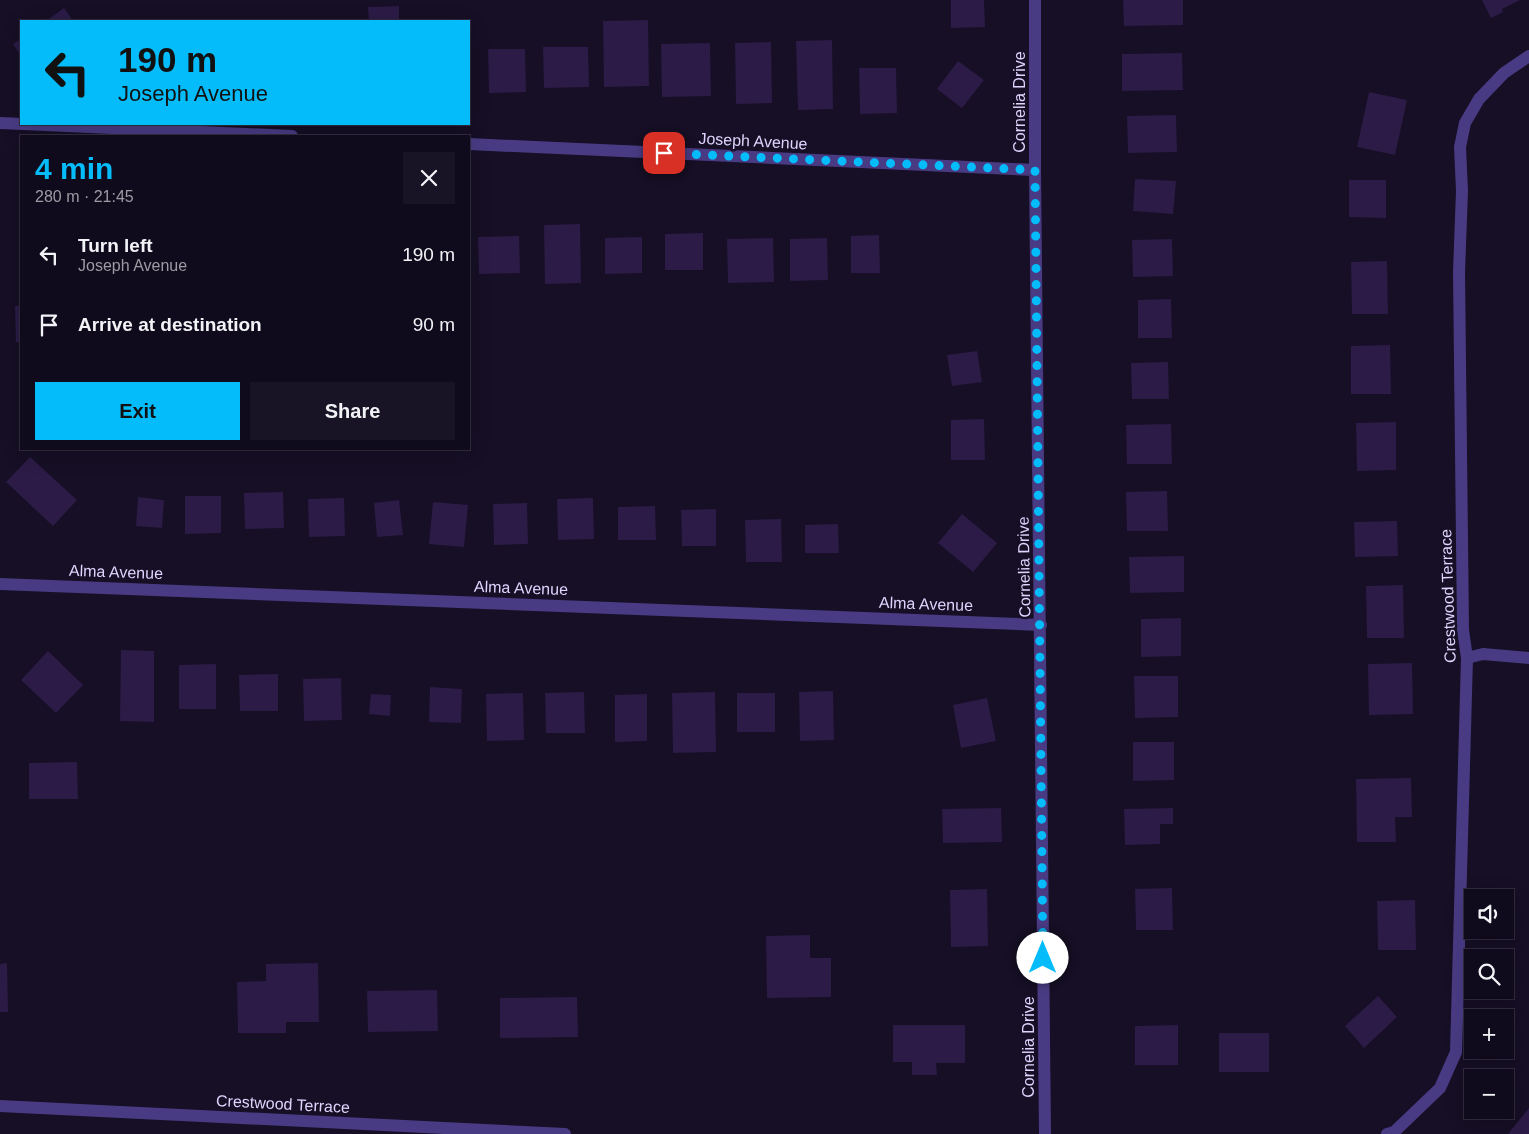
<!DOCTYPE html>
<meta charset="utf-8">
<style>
body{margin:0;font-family:Helvetica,sans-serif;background:#191425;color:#f1f3f6;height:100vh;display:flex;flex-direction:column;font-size:19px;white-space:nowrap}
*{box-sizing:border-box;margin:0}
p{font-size:16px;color:#9c9ba3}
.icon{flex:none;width:28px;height:28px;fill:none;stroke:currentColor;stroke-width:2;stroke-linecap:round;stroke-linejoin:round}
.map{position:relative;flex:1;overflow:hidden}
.details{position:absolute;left:20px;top:135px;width:450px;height:315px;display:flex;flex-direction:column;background:#100b1c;border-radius:0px;box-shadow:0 5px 20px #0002,0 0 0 1px #302b3b}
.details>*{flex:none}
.top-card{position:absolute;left:20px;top:20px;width:450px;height:105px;border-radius:0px;box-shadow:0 5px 20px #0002,0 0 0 1px #302b3b;background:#04bcfa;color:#111;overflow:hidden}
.fabs{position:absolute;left:1464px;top:889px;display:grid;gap:10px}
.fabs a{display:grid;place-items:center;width:50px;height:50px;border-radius:0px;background:#100b1c;box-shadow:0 5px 20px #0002,0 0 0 1px #302b3b;font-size:25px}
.pin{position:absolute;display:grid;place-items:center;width:42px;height:42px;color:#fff;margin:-21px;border-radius:10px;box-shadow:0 2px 8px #0006}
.me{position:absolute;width:55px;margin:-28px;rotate:0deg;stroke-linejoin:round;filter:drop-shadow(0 0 4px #0008)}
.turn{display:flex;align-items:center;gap:18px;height:105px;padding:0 15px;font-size:22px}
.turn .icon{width:65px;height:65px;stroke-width:2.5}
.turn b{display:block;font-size:35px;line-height:42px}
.round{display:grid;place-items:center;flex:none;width:52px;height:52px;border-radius:0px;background:#191425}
.head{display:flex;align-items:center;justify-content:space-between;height:85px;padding:0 15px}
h1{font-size:30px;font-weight:600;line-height:38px;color:#04bcfa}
.primary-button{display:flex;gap:10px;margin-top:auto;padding:10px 15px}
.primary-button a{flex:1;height:58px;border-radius:0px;background:#04bcfa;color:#111;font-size:20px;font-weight:600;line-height:58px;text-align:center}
.primary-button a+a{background:#191425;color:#f1f3f6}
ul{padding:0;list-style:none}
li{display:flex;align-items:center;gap:15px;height:70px;padding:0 15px}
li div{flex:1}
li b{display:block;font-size:19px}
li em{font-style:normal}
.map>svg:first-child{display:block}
.building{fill:#2b1b46}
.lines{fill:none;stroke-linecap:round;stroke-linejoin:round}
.street{stroke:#493b83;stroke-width:12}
.route{stroke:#04bcfa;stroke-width:9;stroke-dasharray:0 16.2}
.labels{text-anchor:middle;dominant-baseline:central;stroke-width:5;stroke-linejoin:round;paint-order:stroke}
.street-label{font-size:16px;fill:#dfd4fe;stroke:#160f25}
</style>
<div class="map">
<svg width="1529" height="1134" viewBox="0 0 1529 1134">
<rect width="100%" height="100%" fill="#160f25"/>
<path class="building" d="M951,0H984L985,27L951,28Z
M1123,0H1183V25L1124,26Z
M1482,0H1520L1502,9L1503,12L1491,18Z
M399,6V21H369L368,7Z
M64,8L73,21H46Z
M648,20L649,86L604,87L603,21Z
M21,39V56L13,44Z
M832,40L833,109L798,110L796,41Z
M771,42L772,103L736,104L735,43Z
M710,43L711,96L662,97L661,44Z
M543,47H588L589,87L544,88Z
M488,49H525L526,92L489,93Z
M1182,53L1183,90L1122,91V54Z
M958,61L984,80L962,108L937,89Z
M859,68H896L897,113L860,114Z
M1369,92L1407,100L1395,155L1357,147Z
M1176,115L1177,152L1128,153L1127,116Z
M1135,179L1176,181L1173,214L1133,211Z
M1349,180H1386V218L1349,217Z
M580,224L581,283L545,284L544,225Z
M703,233V270H665V234Z
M879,235L880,273H851V236Z
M519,236L520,273L479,274L478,237Z
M642,237V273L605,274V238Z
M773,238L774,282L728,283L727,239Z
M827,238L828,280L790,281V239Z
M1172,239L1173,276L1133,277L1132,240Z
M1387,261L1388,314H1352L1351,262Z
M1171,299L1172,338H1138V300Z
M15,306H21V342H16Z
M1390,345L1391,394H1351V346Z
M977,351L982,382L952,386L947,355Z
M1168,362L1169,399H1132L1131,363Z
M984,419L985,460H951V420Z
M1396,422V470L1357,471L1356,423Z
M1171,424L1172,464H1127L1126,425Z
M30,457L77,500L53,526L6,482Z
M1167,491L1168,531H1127L1126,492Z
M283,492L284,528L245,529L244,493Z
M185,496H221V533L185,534Z
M138,497L164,500L162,528L136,526Z
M344,498L345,536L309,537L308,499Z
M593,498L594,539L558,540L557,499Z
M399,500L403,535L377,537L374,503Z
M433,502L468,505L464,547L429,544Z
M527,503L528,544L494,545L493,504Z
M655,506L656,540H618V507Z
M716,509V546H682L681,510Z
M962,514L997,543L973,572L938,543Z
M781,519L782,562H746L745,520Z
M1397,521L1398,556L1355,557L1354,522Z
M838,524L839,553H805V525Z
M1184,556V592L1130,593L1129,557Z
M1403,585L1404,638H1367L1366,586Z
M1181,618V656L1141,657V619Z
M121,650L154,651V722L120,721Z
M48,651L83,685L56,713L21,680Z
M1412,663L1413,714L1369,715L1368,664Z
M216,664V709H179V665Z
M278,674V711H240L239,675Z
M1134,676H1178V717L1135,718Z
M341,678L342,720L304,721L303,679Z
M430,687L462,689L461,723L429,722Z
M833,691L834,740L800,741L799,692Z
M584,692L585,733H546L545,693Z
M715,692L716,752L673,753L672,693Z
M523,693L524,740L487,741L486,694Z
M737,693H775V732H737Z
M371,694L391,695L390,716L369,714Z
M647,694V741L615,742V695Z
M987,698L996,741L961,748L953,705Z
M1133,742H1174V780L1133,781Z
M77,762L78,799H29V763Z
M1411,778L1412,817H1395L1396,842H1357L1356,779Z
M1001,808L1002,842L943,843L942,809Z
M1173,808V824H1160V844L1125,845L1124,809Z
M1172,888L1173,930H1136L1135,889Z
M987,889L988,946L951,947L950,890Z
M1415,900L1416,950H1378L1377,901Z
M810,935V958H831V997L767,998L766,936Z
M7,963L8,1012H0V964Z
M318,963L319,1022H286V1033H238L237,982L266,981V964Z
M437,990L438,1031L368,1032L367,991Z
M1378,996L1397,1017L1364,1048L1345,1026Z
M577,997L578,1037L500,1038V998Z
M893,1025H965V1063H936L937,1075H912V1062H893Z
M1178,1025V1065H1135V1026Z
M1219,1033H1269V1072H1219Z
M1529,1108V1134H1508Z"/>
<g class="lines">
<path class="street" d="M1035,0V170L1045,1134
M0,123L292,136
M469,144L1035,170
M0,584L1041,625
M1467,658L1483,654L1529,658
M0,1106L565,1134
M1387,1134L1394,1132L1440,1088L1456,1052L1467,658L1463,630L1459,272L1462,191L1460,147L1465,123L1479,99L1504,73L1529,56"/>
</g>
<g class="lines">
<path class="route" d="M664,153L1035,170L1043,958"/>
</g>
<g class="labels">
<g class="street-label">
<text transform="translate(1019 102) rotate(-90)">Cornelia Drive</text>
<text transform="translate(753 141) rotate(3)">Joseph Avenue</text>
<text transform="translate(1024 567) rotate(-91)">Cornelia Drive</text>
<text transform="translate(116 572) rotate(2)">Alma Avenue</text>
<text transform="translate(521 588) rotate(2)">Alma Avenue</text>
<text transform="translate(1448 596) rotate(-92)">Crestwood Terrace</text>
<text transform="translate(926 604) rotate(2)">Alma Avenue</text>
<text transform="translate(1028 1047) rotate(-90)">Cornelia Drive</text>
<text transform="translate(283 1104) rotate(3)">Crestwood Terrace</text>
</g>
</g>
</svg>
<div class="fabs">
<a><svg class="icon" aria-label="sound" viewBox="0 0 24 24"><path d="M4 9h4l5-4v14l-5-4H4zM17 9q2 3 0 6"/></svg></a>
<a><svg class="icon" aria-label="search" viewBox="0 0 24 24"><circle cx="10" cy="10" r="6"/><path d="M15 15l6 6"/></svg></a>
<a>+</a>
<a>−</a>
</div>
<div class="pin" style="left:664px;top:153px;background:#d93025"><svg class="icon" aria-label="arrive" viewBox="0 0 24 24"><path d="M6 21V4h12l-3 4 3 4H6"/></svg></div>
<svg class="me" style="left:1043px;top:958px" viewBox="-20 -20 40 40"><circle r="19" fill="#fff"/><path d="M0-13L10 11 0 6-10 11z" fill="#04bcfa"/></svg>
<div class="top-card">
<div class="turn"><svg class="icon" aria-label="left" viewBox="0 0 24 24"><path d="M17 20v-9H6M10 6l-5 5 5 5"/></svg><div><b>190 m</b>Joseph Avenue</div></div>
</div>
<section class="details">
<div class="head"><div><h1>4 min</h1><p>280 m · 21:45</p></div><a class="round"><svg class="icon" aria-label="close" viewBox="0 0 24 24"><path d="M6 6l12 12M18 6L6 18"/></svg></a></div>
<ul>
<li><svg class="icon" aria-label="left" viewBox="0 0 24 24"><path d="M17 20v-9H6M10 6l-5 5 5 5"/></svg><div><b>Turn left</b><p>Joseph Avenue</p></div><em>190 m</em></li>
<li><svg class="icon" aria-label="arrive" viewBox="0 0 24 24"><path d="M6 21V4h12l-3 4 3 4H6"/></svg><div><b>Arrive at destination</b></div><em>90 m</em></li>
</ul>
<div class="primary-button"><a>Exit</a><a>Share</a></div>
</section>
</div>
